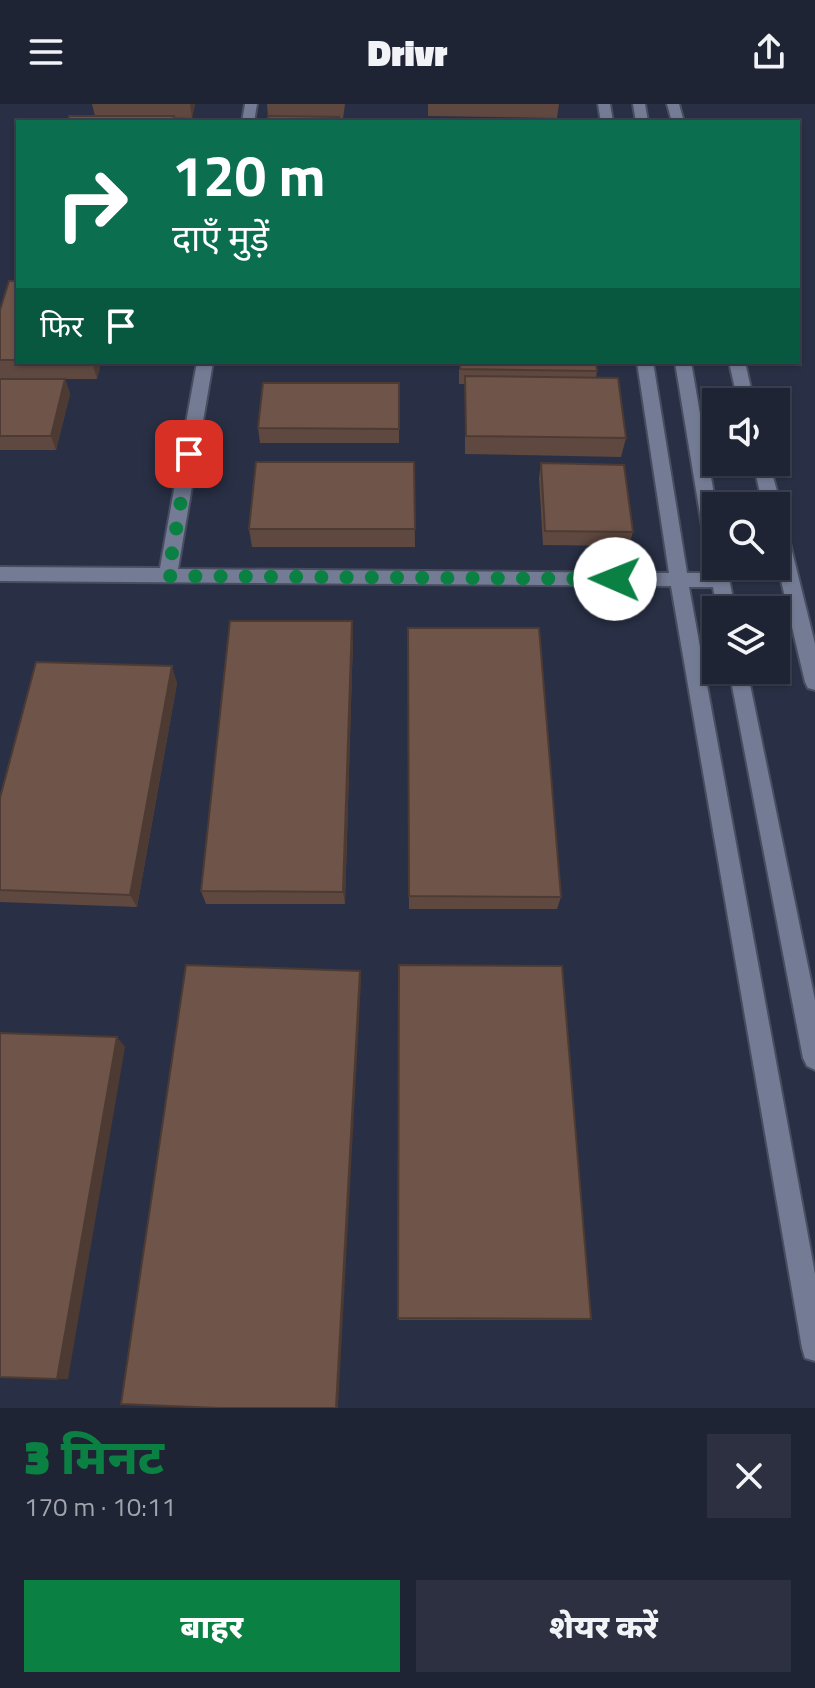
<!DOCTYPE html>
<html lang="hi">
<meta charset="utf-8">
<style>
body{margin:0;font-family:"Titillium Web","Noto Sans Devanagari",sans-serif;background:#2c3040;color:#f1f3f6;height:100vh;display:flex;flex-direction:column;font-size:30px;white-space:nowrap}
*{box-sizing:border-box;margin:0}
p{font-size:26px;color:#a1a4ac}
.icon{flex:none;width:44px;height:44px;fill:none;stroke:currentColor;stroke-width:2;stroke-linecap:round;stroke-linejoin:round}
.map{position:relative;height:1304px;overflow:hidden}
.panel{display:flex;flex-direction:column;background:#1f2434;flex:1}
.panel>*{flex:none}
.guide{position:absolute;left:16px;top:16px;width:784px;height:244px;border-radius:0px;box-shadow:0 2px 6px #0004,0 0 0 2px #3c414f;background:#0b6e4f;color:#fff;overflow:hidden}
.fabs{position:absolute;left:702px;top:284px;display:grid;gap:16px}
.fabs a{display:grid;place-items:center;width:88px;height:88px;border-radius:0px;background:#1f2434;box-shadow:0 2px 6px #0004,0 0 0 2px #3c414f;font-size:40px}
.pin{position:absolute;display:grid;place-items:center;width:68px;height:68px;color:#fff;margin:-34px;border-radius:16px;box-shadow:0 4px 12px #0006}
.me{position:absolute;width:88px;margin:-44px;rotate:271deg;stroke-linejoin:round;filter:drop-shadow(0 0 6px #0008)}
.turn{display:flex;align-items:center;gap:28px;height:168px;padding:0 24px;font-size:36px}
.turn .icon{width:104px;height:104px;stroke-width:2.5}
.turn b{display:block;font-size:56px;line-height:68px}
.then{display:flex;align-items:center;height:76px;padding:0 24px;background:#0003;gap:16px;font-size:30px}
.round{display:grid;place-items:center;flex:none;width:84px;height:84px;border-radius:0px;background:#2c3040}
.summary{display:flex;align-items:center;justify-content:space-between;height:136px;padding:0 24px}
h1{font-size:48px;font-weight:800;line-height:60px;color:#0b8043}
.button{display:flex;gap:16px;margin-top:auto;padding:16px 24px}
.button a{flex:1;height:92px;border-radius:0px;background:#0b8043;color:#fff;font-size:32px;font-weight:800;line-height:92px;text-align:center}
.button a+a{background:#2c3040;color:#f1f3f6}
header{display:flex;justify-content:space-between;align-items:center;height:104px;padding:0 24px;background:#1f2434;font-size:36px;font-weight:800}
.map>svg:first-child{display:block}
.lines{fill:none;stroke-linecap:round;stroke-linejoin:round}
.street-casing{stroke:#484e60;stroke-width:4}
.street{fill:#747c95;fill-rule:evenodd}
.wall{fill:#5f483f}
.shaded-wall{fill:#4d3b33}
.building{fill:#6e5449;stroke:#4d3b33;stroke-width:2}
.route{stroke:#0b8043;stroke-width:14;stroke-dasharray:0 25.2}
</style>
<header><svg class="icon" aria-label="menu" viewBox="0 0 24 24"><path d="M4 6h16M4 12h16M4 18h16"/></svg>Drivr<svg class="icon" aria-label="share" viewBox="0 0 24 24"><path d="M12 15V3M7 8l5-5 5 5M5 13v7h14v-7"/></svg></header>
<div class="map">
<svg width="815" height="1304" viewBox="0 0 815 1304">
<rect width="100%" height="100%" fill="#293045"/>
<g class="lines">
<g class="street-casing">
<path id="street" d="M245,0H257L254,18H242Z
M598,0H610L613,18H601Z
M633,0H645L648,18H636Z
M667,0H679L684,18H672Z
M197,258H213L178,465L669,469L637,258H653L687,469H710L712,458L707,453L675,258H691L716,402V462L727,463L735,506H717L713,483H689L815,1170V1257L805,1254L802,1244L671,482L0,477V463L160,464Z
M729,258H745L754,298H738Z
M753,358H769L781,402L778,406L776,402H763Z
M776,413L785,419L815,540V586L808,584L805,578L776,455Z
M729,566H747L815,896V966L807,962L803,954Z"/>
</g>
<use href="#street" class="street"/>
</g>
<path class="wall" d="M92,0H195L192,14L95,12Z
M267,0H345L343,15L268,12Z
M428,0H559L557,14L428,12Z
M18,177V258H101L97,275H65L70,290L56,346H0V206Z
M459,258H596L597,267L596,274L626,334L621,353L465,350V280H459Z
M399,279V339H260L258,324Z
M414,358L415,443H252L249,425Z
M541,359L633,428L629,442L543,441L539,374Z
M408,524L561,793L557,805H409Z
M353,534L345,800H206L201,787Z
M177,579L137,803L0,798V694Z
M399,861L591,1215L586,1216H399Z"/>
<path class="shaded-wall" d="M190,0H195L192,14Z
M92,258H101L97,275Z
M65,275L70,290L56,346L51,332Z
M352,517L353,534L345,800L343,788Z
M172,562L177,579L137,803L130,791Z
M360,867L361,878L338,1304H336Z
M117,933L125,943L68,1275H57Z"/>
<path class="building" d="M69,12H174L173,18H68Z
M268,12L339,13L338,18H267Z
M441,17L549,18H441Z
M9,177H18V256H0V206Z
M460,258H596L597,267L460,265Z
M465,272L618,274L626,334L466,332Z
M0,275H65L51,332H0Z
M263,279H399V325L258,324Z
M256,358H414L415,425H249Z
M541,359L624,361L633,428L545,427Z
M230,517H352L343,788L201,787Z
M408,524H539L561,793L409,792Z
M36,558L172,562L130,791L0,786V694Z
M186,861L360,867L336,1304H219L121,1300Z
M399,861L562,862L591,1215L398,1214Z
M0,929L117,933L57,1275L0,1273Z"/>
<g class="lines">
<path class="route" d="M189,350L168,472L615,475"/>
</g>
</svg>
<div class="fabs">
<a><svg class="icon" aria-label="sound" viewBox="0 0 24 24"><path d="M4 9h4l5-4v14l-5-4H4zM17 9q2 3 0 6"/></svg></a>
<a><svg class="icon" aria-label="search" viewBox="0 0 24 24"><circle cx="10" cy="10" r="6"/><path d="M15 15l6 6"/></svg></a>
<a><svg class="icon" aria-label="layers" viewBox="0 0 24 24"><path d="M12 4l9 5-9 5-9-5zM3 14l9 5 9-5"/></svg></a>
</div>
<div class="pin" style="left:189px;top:350px;background:#d93025"><svg class="icon" aria-label="arrive" viewBox="0 0 24 24"><path d="M6 21V4h12l-3 4 3 4H6"/></svg></div>
<svg class="me" style="left:615px;top:475px" viewBox="-20 -20 40 40"><circle r="19" fill="#fff"/><path d="M0-13L10 11 0 6-10 11z" fill="#0b8043"/></svg>
<div class="guide">
<div class="turn"><svg class="icon" aria-label="right" viewBox="0 0 24 24"><path d="M7 20v-9h11M14 6l5 5-5 5"/></svg><div><b>120 m</b>दाएँ मुड़ें</div></div>
<div class="then">फिर<svg class="icon" aria-label="arrive" viewBox="0 0 24 24"><path d="M6 21V4h12l-3 4 3 4H6"/></svg></div>
</div>
</div>
<section class="panel">
<div class="summary"><div><h1>3 मिनट</h1><p>170 m · 10:11</p></div><a class="round"><svg class="icon" aria-label="close" viewBox="0 0 24 24"><path d="M6 6l12 12M18 6L6 18"/></svg></a></div>
<div class="button"><a>बाहर</a><a>शेयर करें</a></div>
</section>
